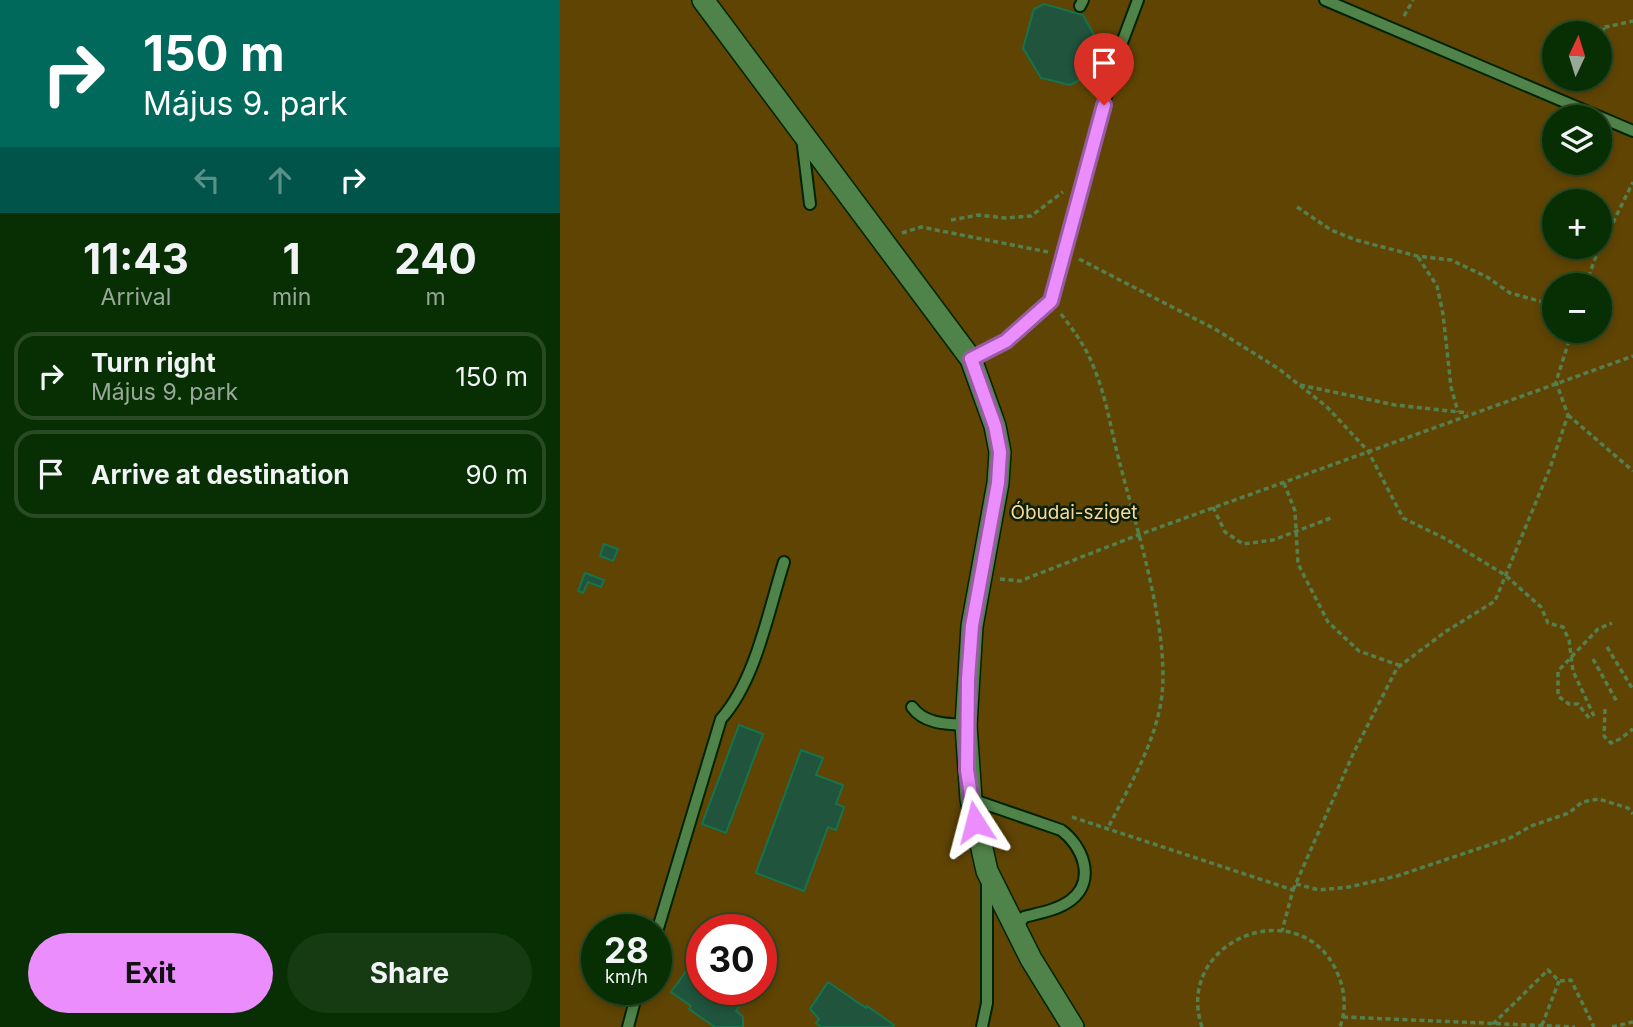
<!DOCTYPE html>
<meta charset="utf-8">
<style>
body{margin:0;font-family:Inter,sans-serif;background:#163b12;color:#f1f3f6;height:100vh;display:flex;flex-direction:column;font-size:26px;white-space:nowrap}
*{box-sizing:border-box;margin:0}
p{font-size:23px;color:#98a99a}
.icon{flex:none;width:38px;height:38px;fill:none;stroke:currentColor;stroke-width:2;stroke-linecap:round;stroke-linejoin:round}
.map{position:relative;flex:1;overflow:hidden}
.drawer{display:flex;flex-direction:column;background:#082f03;width:560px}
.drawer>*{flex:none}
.hud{background:#00695c;color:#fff;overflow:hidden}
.needle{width:46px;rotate:4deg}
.tools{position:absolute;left:982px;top:21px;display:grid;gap:14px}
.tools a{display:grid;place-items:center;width:70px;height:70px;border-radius:50%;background:#082f03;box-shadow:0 4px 10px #0003,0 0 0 2px #294a25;font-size:35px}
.speed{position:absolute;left:21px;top:914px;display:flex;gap:14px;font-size:35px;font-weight:700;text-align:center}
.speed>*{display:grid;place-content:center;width:91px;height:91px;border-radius:50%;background:#082f03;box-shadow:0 4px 10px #0003,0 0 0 2px #294a25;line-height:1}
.speed small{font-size:18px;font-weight:400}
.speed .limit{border:10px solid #d22;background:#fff;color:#111}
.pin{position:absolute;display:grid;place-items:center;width:60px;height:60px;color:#fff;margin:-72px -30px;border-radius:50% 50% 50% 0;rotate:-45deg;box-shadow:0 0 7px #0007}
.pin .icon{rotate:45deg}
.me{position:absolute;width:77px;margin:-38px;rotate:351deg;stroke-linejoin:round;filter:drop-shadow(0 0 5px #0008)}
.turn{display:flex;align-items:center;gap:24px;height:147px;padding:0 28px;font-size:32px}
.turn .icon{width:91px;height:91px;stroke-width:2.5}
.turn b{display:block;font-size:49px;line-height:60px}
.lanes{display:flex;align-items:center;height:66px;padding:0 28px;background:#0003;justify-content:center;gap:35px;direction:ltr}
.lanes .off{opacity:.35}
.eta{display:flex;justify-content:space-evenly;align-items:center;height:119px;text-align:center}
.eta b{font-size:42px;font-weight:700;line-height:49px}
.primary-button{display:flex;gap:14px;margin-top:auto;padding:14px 28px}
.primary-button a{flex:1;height:80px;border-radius:42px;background:#eb8dfc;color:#111;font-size:28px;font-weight:700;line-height:80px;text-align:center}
.primary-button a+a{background:#163b12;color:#f1f3f6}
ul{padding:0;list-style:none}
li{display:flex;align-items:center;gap:21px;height:88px;margin:0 14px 10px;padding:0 14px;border:4px solid #294a25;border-radius:21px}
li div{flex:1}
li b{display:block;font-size:26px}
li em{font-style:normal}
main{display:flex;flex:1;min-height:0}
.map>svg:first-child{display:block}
.green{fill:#5f4404;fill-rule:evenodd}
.building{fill:#20543d;stroke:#15734e;stroke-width:2}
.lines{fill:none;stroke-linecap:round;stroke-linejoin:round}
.lane-casing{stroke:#002300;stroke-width:14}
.street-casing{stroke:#002300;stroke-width:24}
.path{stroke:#54804f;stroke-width:3.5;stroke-dasharray:5 3.5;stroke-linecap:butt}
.lane{stroke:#508349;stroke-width:10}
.street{stroke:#508349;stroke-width:21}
.route-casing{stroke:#995ca4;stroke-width:18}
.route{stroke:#eb8dfc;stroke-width:12}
.labels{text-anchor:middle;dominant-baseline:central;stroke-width:5;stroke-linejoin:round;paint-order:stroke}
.park-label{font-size:19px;fill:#fad79a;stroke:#0c2009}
</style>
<main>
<section class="drawer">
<div class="hud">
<div class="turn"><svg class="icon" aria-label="right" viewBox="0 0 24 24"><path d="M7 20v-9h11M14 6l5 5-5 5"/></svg><div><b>150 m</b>Május 9. park</div></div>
<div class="lanes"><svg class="icon off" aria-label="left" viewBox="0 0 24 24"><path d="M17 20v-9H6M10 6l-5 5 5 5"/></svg><svg class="icon off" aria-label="ahead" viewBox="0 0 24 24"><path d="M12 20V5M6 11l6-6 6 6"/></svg><svg class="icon" aria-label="right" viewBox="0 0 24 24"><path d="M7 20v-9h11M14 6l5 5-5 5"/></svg></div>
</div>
<div class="eta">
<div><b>11:43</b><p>Arrival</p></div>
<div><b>1</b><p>min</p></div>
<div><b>240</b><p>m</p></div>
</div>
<ul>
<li><svg class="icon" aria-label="right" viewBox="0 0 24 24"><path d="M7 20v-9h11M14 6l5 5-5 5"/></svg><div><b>Turn right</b><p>Május 9. park</p></div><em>150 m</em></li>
<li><svg class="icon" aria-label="arrive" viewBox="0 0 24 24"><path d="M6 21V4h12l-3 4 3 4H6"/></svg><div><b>Arrive at destination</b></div><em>90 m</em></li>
</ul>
<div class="primary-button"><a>Exit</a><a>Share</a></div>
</section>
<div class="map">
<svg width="1073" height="1027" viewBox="0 0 1073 1027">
<rect width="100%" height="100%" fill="#0a3f04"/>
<path class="green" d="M0,0H1073V1027H0ZM994,33H1040V79H994ZM994,117H1040V163H994ZM994,201H1040V247H994ZM994,285H1040V331H994ZM37,929H96V989H37ZM142,929H201V989H142Z"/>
<path class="building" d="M484,4L523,15L539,44L531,74L510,85L481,78L463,48L474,9Z
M44,544L58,549L53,561L40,556Z
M25,573L44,580L41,587L28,582L23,593L18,591Z
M179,725L203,734L166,833L142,824Z
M241,750L263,758L256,775L283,785L276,804L284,807L276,830L268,827L244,891L196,873Z
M133,962L142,968V989H170L184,999L176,1011L183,1017V1027H155L129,1009L131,1006L111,992Z
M268,982L306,1008L307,1006L334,1025L333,1027H261L256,1023L259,1019L250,1009Z"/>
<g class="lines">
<g class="lane-casing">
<path id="lane" d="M765,0L1073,131
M520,6L523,0
M242,138L250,204
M411,359L446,341L491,301L557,56L578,0
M352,707C364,724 387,724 406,725
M411,799L501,830C522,845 537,880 511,900C498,910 479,913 464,917L457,928
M96,935L161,719C196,680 208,612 224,562
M68,1027L78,989
M422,1027L427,1003V883"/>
</g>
<g class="street-casing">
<path id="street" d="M143,0L411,359L435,426L440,452L438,483L412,626L406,725L411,799L427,871L471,959L513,1027"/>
</g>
<path class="path" d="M844,16L853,0
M994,29L1028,31L1073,21
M1040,41L1044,27
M1015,89L1021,79
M737,207L771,230L796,240L857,256L891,260L927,277L950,293L994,305
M391,220L419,215L445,218L471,216L503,192
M342,233L361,227L488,252
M858,257L877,286L883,314L891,387L898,412
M519,259L655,329L719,369L766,406L808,451L843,518L886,539L945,575L981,607L988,623L1003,627L1009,640L1013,671L1034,716
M1026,285L1034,261L1073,182
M501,314C514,331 526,347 534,368C546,396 551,430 559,460C576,527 609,628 602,695C596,743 569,786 548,828
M740,385L835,405L908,413
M1008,415L1073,471
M724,483L735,511L738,564L768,622L799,651L841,666
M653,507L665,532L683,544L713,540L771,518
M440,579L460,581L578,535L1073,356
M1047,647L1072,688
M1033,659L1057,702
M1045,709L1044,736L1051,743L1060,739L1073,729
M1029,718L1018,704H1009L998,696V671L1038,629L1052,623
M512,817L733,890L722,931
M736,884L759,890L789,887L837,876L950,838L971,826L1009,813L1022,802L1039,799L1068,808L1073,814
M733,890L794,752L837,668L885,632L935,601L990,468L1008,415L996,382L1012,331
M783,1017L1015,1027
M933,1024L988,970L999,981L1011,980L1034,1027
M982,1025L999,981
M642,1027C613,941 738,891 776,970C785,989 787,1008 780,1027
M1052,1027L1073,1022"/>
<use href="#lane" class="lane"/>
<use href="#street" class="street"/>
</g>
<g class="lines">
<g class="route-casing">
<path id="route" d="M415,822L407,770L408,679L412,626L438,483L440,452L435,426L411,359L446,341L491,301L544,105"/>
</g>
<use href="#route" class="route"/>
</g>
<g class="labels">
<g class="park-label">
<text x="514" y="512">Óbudai-sziget</text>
</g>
</g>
</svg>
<div class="tools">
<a><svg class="needle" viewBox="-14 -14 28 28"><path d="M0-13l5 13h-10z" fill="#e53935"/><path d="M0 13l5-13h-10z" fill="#98a99a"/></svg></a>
<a><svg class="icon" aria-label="layers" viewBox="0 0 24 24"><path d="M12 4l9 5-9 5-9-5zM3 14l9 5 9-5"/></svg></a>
<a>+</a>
<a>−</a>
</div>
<div class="speed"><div>28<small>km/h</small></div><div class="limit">30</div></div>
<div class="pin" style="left:544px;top:105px;background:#d93025"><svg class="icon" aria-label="arrive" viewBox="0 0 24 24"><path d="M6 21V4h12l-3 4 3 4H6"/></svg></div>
<svg class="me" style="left:415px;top:822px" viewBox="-20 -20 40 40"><path d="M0-17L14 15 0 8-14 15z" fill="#eb8dfc" stroke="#fff" stroke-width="4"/></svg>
</div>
</main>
